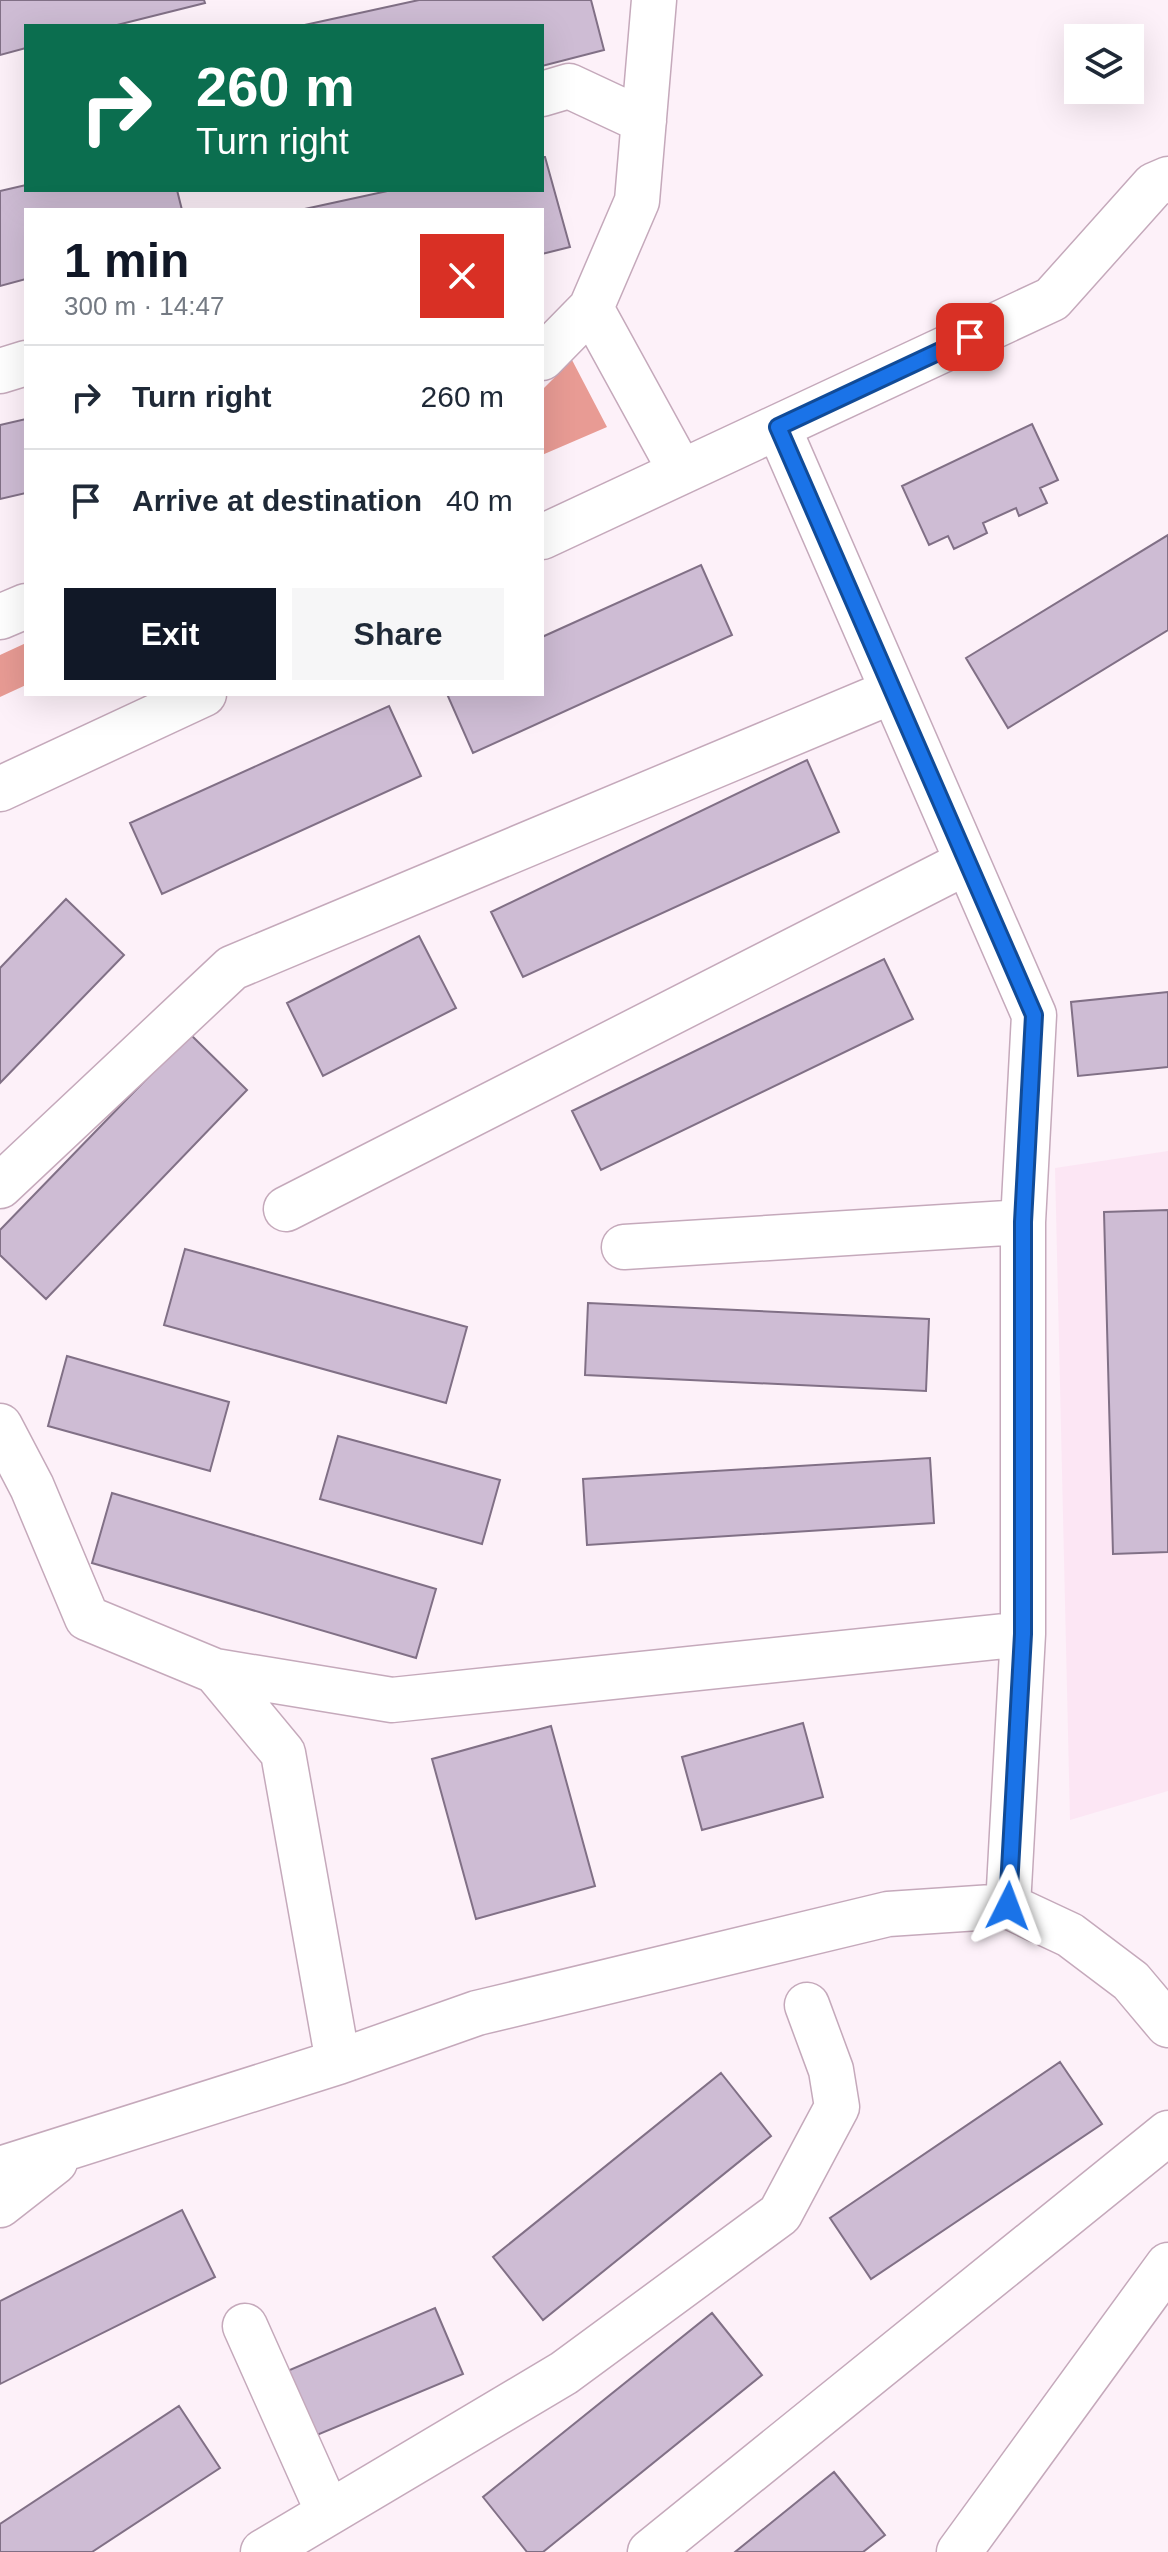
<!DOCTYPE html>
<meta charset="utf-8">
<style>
body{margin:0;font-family:Helvetica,sans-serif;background:#f6f6f7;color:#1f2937;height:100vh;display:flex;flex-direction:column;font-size:30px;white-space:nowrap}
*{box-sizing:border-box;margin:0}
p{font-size:26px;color:#747a83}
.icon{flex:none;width:44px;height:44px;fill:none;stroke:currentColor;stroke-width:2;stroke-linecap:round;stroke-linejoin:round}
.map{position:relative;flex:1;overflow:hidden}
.side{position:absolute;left:24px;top:208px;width:520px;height:488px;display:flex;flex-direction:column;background:#fff;border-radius:0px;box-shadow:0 8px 32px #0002}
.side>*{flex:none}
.guide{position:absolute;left:24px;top:24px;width:520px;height:168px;border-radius:0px;box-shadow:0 8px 32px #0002;background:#0b6e4f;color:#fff;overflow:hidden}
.controls{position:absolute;left:1064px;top:24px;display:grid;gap:16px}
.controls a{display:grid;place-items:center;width:80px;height:80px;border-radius:0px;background:#fff;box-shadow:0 8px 32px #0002;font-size:40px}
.pin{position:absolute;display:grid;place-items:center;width:68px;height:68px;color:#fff;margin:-34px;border-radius:16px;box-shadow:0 4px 12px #0006}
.me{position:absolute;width:88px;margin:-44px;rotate:3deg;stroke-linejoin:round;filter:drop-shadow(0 0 6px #0008)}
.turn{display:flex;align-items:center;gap:28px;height:168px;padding:0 40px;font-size:36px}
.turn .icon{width:104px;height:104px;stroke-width:2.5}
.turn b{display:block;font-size:56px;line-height:68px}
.round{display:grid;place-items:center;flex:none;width:84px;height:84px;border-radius:0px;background:#f6f6f7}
.head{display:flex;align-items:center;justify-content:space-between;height:136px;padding:0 40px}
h1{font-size:48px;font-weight:700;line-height:60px;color:#111827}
.primary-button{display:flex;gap:16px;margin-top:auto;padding:16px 40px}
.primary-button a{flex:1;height:92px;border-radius:0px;background:#111827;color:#fff;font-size:32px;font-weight:700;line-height:92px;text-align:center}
.primary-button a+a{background:#f6f6f7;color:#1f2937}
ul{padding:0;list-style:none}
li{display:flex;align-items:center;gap:24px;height:104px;padding:0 40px;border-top:2px solid #e0e1e3}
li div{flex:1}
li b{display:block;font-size:30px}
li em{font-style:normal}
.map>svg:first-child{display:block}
.built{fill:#fce6f4}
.forest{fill:#e89b94}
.building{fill:#cebcd4;stroke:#817086;stroke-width:2}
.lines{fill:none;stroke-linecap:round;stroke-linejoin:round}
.minor-casing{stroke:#c5a9bb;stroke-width:47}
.minor{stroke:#fff;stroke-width:44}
.route-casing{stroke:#114b97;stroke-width:20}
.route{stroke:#1a73e8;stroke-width:14}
</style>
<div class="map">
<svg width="1168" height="2552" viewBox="0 0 1168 2552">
<rect width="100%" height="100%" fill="#fdf1f9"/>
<path class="built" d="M1168,1151V1791L1070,1820L1055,1168Z"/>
<path class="forest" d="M572,360L607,427L542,455V390Z
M26,643V685L0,697V655Z"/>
<path class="building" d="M0,0H204L205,3L113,26H26V48L0,55Z
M419,0H591L604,50L542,66V26H300Z
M542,157H545L570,247L542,254V210H300L392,190H542Z
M26,185V190H177L182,210H26V279L0,286V191Z
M26,419V493L0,499V425Z
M1032,424L1058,480L1040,488L1047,503L1019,516L1016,508L983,523L987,533L954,549L948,536L929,545L902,486Z
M1168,535V630L1008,728L966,658Z
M701,565L732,635L473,753L447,694H542V637Z
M389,706L421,776L162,894L130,823Z
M807,760L839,832L523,977L491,912Z
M66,899L124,955L0,1083V968Z
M419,936L456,1008L323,1076L287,1003Z
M884,959L913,1019L601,1170L572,1111Z
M1168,992V1067L1078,1076L1071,1002Z
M190,1034L247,1090L46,1299L0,1255V1230Z
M1168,1210V1552L1113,1554L1104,1212Z
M185,1249L467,1327L446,1403L164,1325Z
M588,1303L929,1319L926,1391L585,1375Z
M67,1356L229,1402L210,1471L48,1426Z
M338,1436L500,1480L482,1544L320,1499Z
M930,1458L934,1523L587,1545L583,1479Z
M112,1493L436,1589L416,1658L92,1563Z
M803,1723L823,1797L702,1830L682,1757Z
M551,1726L595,1886L476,1919L432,1759Z
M1060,2062L1102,2124L871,2279L830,2218Z
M721,2073L771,2136L543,2320L493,2257Z
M182,2210L215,2277L0,2384V2301Z
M435,2308L463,2374L305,2440L278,2375Z
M712,2313L762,2375L543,2552H527L483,2497Z
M179,2406L220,2468L92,2552H0V2524Z
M834,2472L885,2535L863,2552H735Z"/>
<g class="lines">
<g class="minor-casing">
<path id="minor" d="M542,94L569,86L644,121
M591,308L681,472
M542,358L591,308L637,201L654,0
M0,371L26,363
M778,427L1034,1015L1023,1222V1634L1008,1906
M542,537L1052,299L1154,185L1168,179
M0,617L26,606
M0,789L204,694
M0,1186L232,968L893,691
M286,1209L967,862
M624,1247L1023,1222
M0,1426L32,1487L87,1618L215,1671L392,1700L1023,1634
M215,1671L283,1753L338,2062
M0,2169L338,2062L477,2013L888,1914L1008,1906L1070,1935L1131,1981L1168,2025
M0,2205L55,2162
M245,2326L328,2512
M263,2552L564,2373L780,2214L837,2107L831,2070L807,2005
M650,2552L1168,2133
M959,2552L1168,2265"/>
</g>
<use href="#minor" class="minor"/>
</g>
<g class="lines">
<g class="route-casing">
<path id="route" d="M970,337L778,427L1034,1015L1023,1222V1634L1008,1906"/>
</g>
<use href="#route" class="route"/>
</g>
</svg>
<div class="controls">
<a><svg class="icon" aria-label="layers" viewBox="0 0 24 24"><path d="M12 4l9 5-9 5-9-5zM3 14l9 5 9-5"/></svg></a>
</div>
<div class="pin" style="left:970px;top:337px;background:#d93025"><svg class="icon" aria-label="arrive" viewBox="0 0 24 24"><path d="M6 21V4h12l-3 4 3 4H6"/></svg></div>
<svg class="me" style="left:1008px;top:1906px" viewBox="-20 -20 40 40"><path d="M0-17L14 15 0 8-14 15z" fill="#1a73e8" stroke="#fff" stroke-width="4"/></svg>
<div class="guide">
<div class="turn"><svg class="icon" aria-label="right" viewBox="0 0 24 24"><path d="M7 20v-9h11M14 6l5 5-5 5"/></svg><div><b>260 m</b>Turn right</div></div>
</div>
<section class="side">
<div class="head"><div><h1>1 min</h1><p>300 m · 14:47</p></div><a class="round" style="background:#d93025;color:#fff"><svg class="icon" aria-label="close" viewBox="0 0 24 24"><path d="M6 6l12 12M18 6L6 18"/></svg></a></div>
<ul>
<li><svg class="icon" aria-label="right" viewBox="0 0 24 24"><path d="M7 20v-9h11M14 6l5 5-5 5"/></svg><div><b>Turn right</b></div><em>260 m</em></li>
<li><svg class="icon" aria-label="arrive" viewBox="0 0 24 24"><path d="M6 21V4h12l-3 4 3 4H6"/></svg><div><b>Arrive at destination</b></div><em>40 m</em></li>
</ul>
<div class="primary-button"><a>Exit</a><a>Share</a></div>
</section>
</div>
